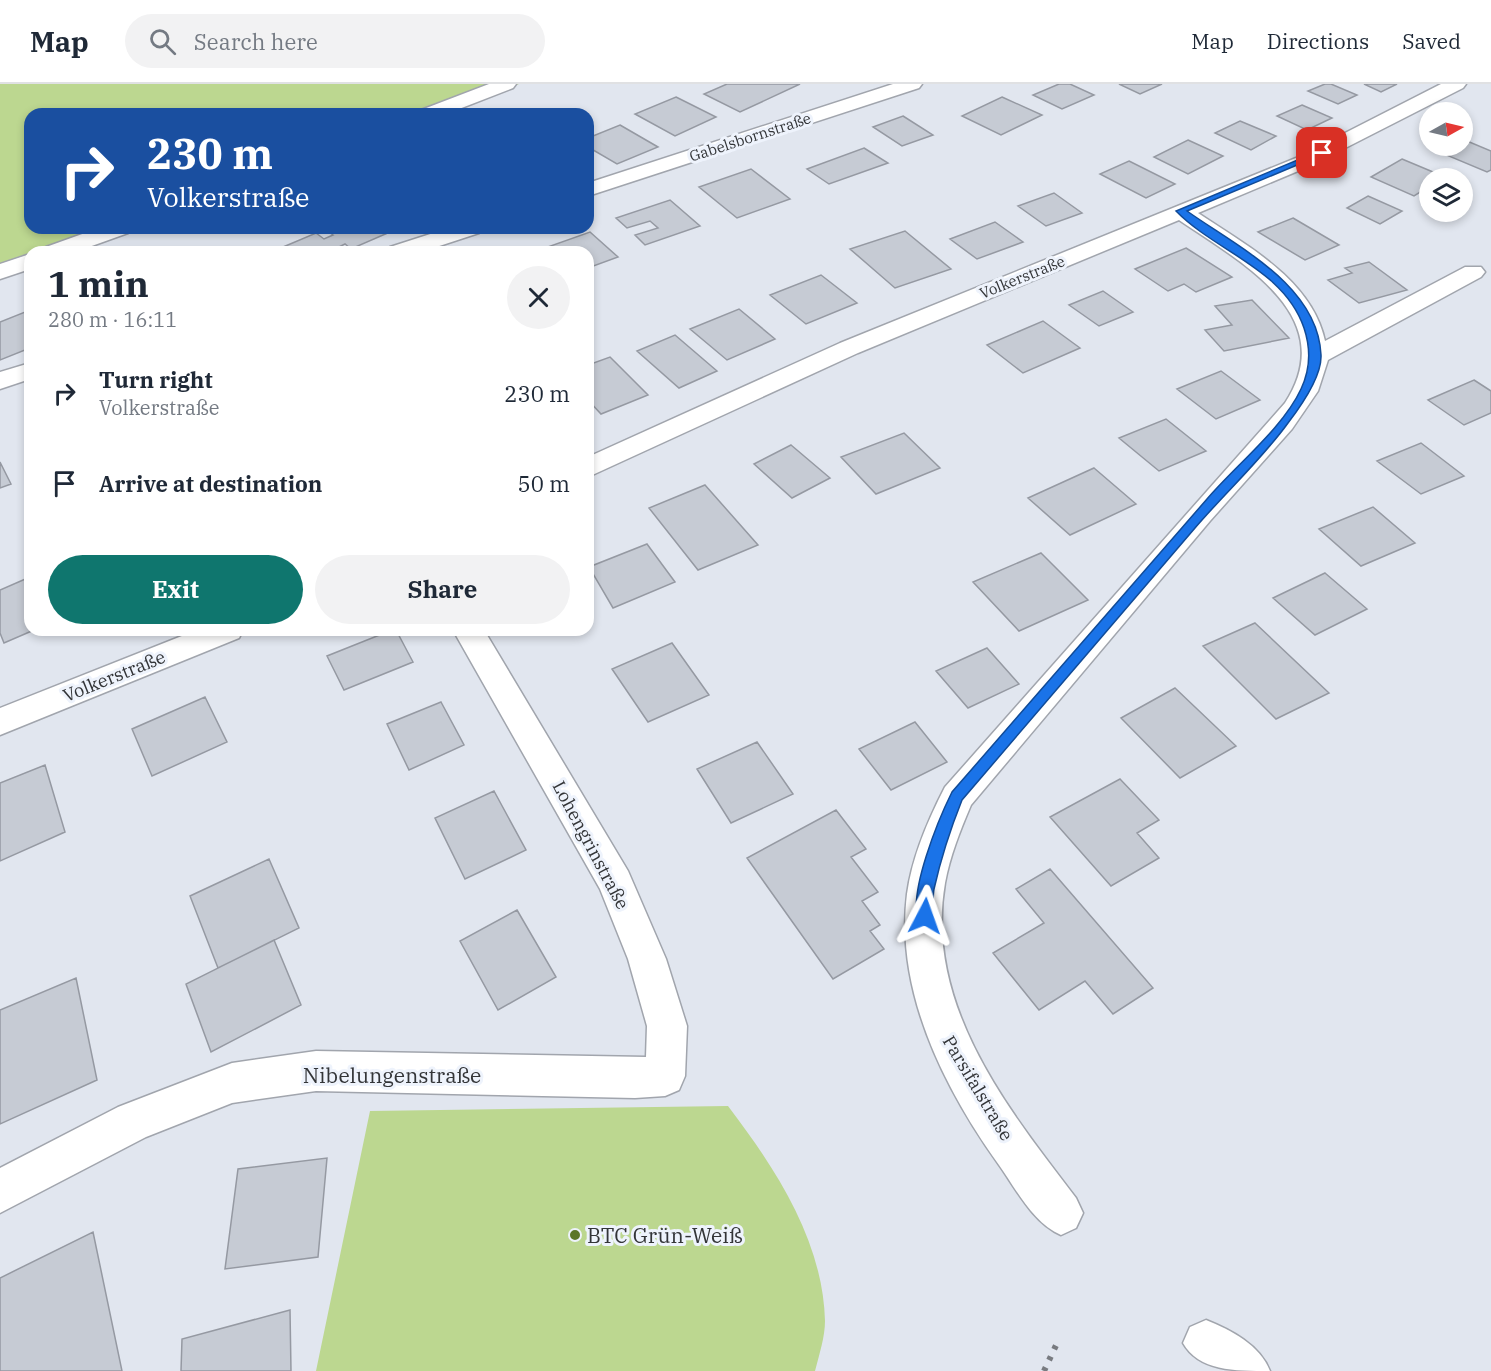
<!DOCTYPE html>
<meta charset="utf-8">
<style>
body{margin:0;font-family:"IBM Plex Serif",serif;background:#f2f2f3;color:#1f2937;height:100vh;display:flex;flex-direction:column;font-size:22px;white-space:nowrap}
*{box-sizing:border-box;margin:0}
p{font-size:20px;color:#747a83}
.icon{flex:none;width:33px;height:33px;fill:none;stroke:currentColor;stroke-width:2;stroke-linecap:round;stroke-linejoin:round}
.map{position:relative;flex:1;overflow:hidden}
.sheet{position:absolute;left:24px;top:162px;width:570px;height:390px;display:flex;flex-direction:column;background:#fff;border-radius:18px;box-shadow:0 3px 9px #0003}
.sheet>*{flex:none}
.hud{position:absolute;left:24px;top:24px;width:570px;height:126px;border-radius:18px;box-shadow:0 3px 9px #0003;background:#1a4fa0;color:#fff;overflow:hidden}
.needle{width:39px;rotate:82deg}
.controls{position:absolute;left:1419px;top:18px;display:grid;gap:12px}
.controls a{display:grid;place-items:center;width:54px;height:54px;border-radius:50%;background:#fff;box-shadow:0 3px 9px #0003;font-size:30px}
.pin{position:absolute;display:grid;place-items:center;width:51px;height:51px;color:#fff;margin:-26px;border-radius:12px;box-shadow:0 3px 9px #0006}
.me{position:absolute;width:66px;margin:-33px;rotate:4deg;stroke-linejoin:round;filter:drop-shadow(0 0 4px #0008)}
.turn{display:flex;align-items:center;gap:21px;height:126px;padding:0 24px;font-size:27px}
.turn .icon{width:78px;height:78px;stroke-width:2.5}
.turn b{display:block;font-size:42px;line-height:51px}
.round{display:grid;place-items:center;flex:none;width:63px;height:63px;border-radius:32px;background:#f2f2f3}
.headline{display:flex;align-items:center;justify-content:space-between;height:102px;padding:0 24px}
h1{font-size:36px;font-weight:800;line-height:45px}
.action{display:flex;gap:12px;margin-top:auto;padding:12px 24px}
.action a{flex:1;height:69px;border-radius:36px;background:#0f766e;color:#fff;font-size:24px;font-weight:800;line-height:69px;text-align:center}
.action a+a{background:#f2f2f3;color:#1f2937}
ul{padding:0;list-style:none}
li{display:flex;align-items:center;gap:18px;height:90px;padding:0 24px}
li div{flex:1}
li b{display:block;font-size:22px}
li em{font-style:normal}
header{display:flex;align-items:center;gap:36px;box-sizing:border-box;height:84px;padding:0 30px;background:#fff;border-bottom:2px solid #e0e1e3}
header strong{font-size:28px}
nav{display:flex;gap:33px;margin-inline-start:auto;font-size:21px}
.search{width:420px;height:54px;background:#f2f2f3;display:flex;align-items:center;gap:15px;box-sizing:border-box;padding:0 21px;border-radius:33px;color:#747a83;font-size:22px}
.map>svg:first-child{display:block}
.green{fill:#bcd790}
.building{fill:#c6cbd4;stroke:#9599a2;stroke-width:1.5}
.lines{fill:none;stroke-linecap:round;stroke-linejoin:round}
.minor-casing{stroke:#a1a5ad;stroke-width:3}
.minor{fill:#fff;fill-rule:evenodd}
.rail{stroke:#787b80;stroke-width:6;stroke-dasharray:4 8;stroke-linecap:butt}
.route{fill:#1a73e8;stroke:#114b97;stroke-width:1.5}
.poi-dot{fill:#5c7629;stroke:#eef3fc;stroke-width:2}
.labels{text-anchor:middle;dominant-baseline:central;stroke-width:6;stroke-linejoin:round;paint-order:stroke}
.far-street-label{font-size:15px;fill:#333538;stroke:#eef3fc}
.street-label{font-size:18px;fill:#333538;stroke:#eef3fc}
.near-street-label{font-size:21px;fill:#333538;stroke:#eef3fc}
.near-poi-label{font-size:21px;fill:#333538;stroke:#eef3fc;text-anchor:start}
</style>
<header>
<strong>Map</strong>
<div class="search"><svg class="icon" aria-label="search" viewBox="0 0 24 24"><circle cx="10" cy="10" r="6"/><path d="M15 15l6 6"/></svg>Search here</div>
<nav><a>Map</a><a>Directions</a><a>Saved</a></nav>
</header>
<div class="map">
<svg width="1491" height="1287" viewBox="0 0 1491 1287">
<rect width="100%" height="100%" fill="#e1e6ef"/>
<path class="green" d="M0,0H519L439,30H30V144H127L62,168H30V180L0,190Z
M728,1022C775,1084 823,1156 825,1237C825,1253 819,1271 815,1287H316L370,1027Z"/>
<path class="building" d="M727,0H800L740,28L704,10Z
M1059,0H1070L1094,11L1062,25L1033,11Z
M1119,0H1162L1140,10Z
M1325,0H1331L1357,11L1338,20L1308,7Z
M1364,0H1397L1381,8Z
M676,13L716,33L675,52L635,30Z
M1002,13L1042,31L1001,51L962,32Z
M1302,21L1332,34L1307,46L1277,32Z
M903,32L933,51L902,62L873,43Z
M1240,37L1276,52L1251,66L1215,49Z
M620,41L658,63L617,80L588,63V54Z
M1188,56L1223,72L1188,90L1154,73Z
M1467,57L1491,67V86L1487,88L1444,70Z
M864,64L888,79L829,100L807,85Z
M1402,75L1445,93L1430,94V102L1414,112L1371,93Z
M1129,77L1175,100L1146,114L1100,90Z
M751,85L790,115L737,134L699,103Z
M1054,109L1082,129L1046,142L1018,122Z
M1368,112L1402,127L1380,140L1347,124Z
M670,116L700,142L645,161L635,151L658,144L650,137L627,144L616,134Z
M1293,134L1339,161L1305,176L1258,148Z
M995,138L1023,158L977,175L950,155Z
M323,144H385L390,148L351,165L345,160L329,168H279L276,166L316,149L324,155L333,151Z
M905,147L951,185L895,204L850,165Z
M590,148L618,173L588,184V168H545L542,165Z
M1186,164L1232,193L1196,208L1184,200L1168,207L1135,185Z
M1369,178L1407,206L1359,219L1328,196L1352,189L1345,184Z
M821,191L857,219L806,240L770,211Z
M1103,207L1133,228L1099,242L1069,221Z
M1252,216L1289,254L1224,267L1205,246L1232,241L1215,222Z
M739,225L775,255L727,276L690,245Z
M30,226V264L0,276V238Z
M1043,237L1080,264L1023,289L987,261Z
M675,251L717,287L679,304L637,267Z
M610,273L648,311L601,330L588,316V281Z
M1221,287L1260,316L1216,335L1177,305Z
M1474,296L1491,307V329L1464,341L1428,316Z
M1166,335L1206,367L1159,387L1119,354Z
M904,349L940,384L876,410L841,373Z
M1421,359L1464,392L1421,410L1377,377Z
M791,361L830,394L792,414L754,380Z
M0,378L11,400L0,404Z
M1094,384L1136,420L1070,451L1028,414Z
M705,401L758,461L698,486L649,424Z
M1373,423L1415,459L1361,482L1319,445Z
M647,460L675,498L613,524L589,483Z
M1041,469L1088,516L1019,547L973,498Z
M1325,489L1367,525L1315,551L1273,514Z
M30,493V546H34L4,559L0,549V506Z
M1255,539L1329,609L1276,635L1203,562Z
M392,546H396L413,578L344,606L327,572Z
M672,559L709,611L648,638L612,585Z
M987,564L1019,600L968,624L936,587Z
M1175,604L1236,662L1180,694L1121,634Z
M205,613L227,658L152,692L132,645Z
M441,618L464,661L409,686L387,640Z
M915,638L947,678L891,706L859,665Z
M757,658L793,710L731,739L697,685Z
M45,681L65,748L0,777V699Z
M1120,695L1159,736L1137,749L1159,774L1111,802L1050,733Z
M494,707L526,766L465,795L435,734Z
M836,726L866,765L851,773L878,808L862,817L880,841L870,847L884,865L833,895L747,774Z
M269,775L299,844L218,884L190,812Z
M1050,785L1153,904L1113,930L1085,897L1039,926L993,869L1044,839L1016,805Z
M517,826L556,893L498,926L460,857Z
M274,856L301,921L211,968L186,900Z
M76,894L97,996L0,1040V926Z
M327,1074L318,1173L225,1185L238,1085Z
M93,1148L122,1287H0V1194Z
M290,1226L291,1287H181L182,1255Z"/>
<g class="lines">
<g class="minor-casing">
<path id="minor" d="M489,0H516L513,4L446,30H418L421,26Z
M893,0H922L919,4L588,112V99Z
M1441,0H1466L1463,4L1310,82L1198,129C1246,161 1312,196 1325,257L1465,183H1481L1485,188L1481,193L1328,276L1318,307L1292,345L1210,437L971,721C960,747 950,772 945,799C924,920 1007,1024 1076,1114L1083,1129L1076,1144L1061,1151C1033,1139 1016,1105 999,1081C944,1004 895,907 907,810C912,773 928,736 945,703L1285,319C1342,232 1241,178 1179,136L858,269L588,393V373L840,259L1296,74Z
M99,144H131L128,149L75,168H43L46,163Z
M449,144H482L479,149L421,168H387L390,163Z
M30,170V185L0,195V180Z
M30,279V295L0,305V288Z
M197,546H243L239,554L0,651V624Z
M453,546H484L628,787L666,875L687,942L685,992L679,1006L665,1012L635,1014L316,1007L232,1019L146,1053L0,1129V1084L118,1023L232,979L316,967L646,973L647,942L628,875L600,805Z
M1206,1236C1231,1246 1260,1261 1270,1287C1234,1287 1199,1287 1183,1259L1190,1243Z"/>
</g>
<use href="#minor" class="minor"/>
<path class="rail" d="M1044,1287L1059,1255"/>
</g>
<path class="route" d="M1319,67L1326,69L1187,127C1236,162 1318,201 1321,271C1322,293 1301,322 1288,339C1263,374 1224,410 1195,444C1117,535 1040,625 962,716C950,746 941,774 934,805C932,815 935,827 930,837L925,839L919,837C907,811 939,734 952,708C1037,610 1122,513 1207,415C1236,381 1283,344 1301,305C1311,284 1311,265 1304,244C1284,185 1216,168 1176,127Z"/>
<circle class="poi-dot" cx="575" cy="1151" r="6"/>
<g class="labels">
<g class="far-street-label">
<text transform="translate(750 53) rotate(-18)">Gabelsbornstraße</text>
<text transform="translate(1022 193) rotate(-22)">Volkerstraße</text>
</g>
<g class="street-label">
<text transform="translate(114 592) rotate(-22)">Volkerstraße</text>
<text transform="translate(591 761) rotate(62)">Lohengrinstraße</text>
<text transform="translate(978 1004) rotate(59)">Parsifalstraße</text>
</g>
<g class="near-street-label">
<text x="392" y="991">Nibelungenstraße</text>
</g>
<g class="near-poi-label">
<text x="587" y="1151">BTC Grün-Weiß</text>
</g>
</g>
</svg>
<div class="controls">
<a><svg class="needle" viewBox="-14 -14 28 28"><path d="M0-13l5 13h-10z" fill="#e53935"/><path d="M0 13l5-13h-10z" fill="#747a83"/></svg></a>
<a><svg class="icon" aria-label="layers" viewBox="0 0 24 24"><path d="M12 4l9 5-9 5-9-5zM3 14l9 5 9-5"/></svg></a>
</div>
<div class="pin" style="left:1322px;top:69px;background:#d93025"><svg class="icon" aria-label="arrive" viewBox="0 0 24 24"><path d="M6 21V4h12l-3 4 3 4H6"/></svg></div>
<svg class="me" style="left:925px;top:832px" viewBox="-20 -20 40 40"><path d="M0-17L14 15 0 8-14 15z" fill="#1a73e8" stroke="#fff" stroke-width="4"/></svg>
<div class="hud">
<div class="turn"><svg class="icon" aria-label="right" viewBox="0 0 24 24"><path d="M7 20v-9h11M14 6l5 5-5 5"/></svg><div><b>230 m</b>Volkerstraße</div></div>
</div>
<section class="sheet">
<div class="headline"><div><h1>1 min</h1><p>280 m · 16:11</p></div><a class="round"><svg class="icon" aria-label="close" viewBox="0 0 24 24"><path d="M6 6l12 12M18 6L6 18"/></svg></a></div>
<ul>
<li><svg class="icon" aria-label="right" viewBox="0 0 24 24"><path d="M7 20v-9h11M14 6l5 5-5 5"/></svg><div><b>Turn right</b><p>Volkerstraße</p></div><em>230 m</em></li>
<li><svg class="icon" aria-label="arrive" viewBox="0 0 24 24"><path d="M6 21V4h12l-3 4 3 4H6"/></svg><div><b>Arrive at destination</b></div><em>50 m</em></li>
</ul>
<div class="action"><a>Exit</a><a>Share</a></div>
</section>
</div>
